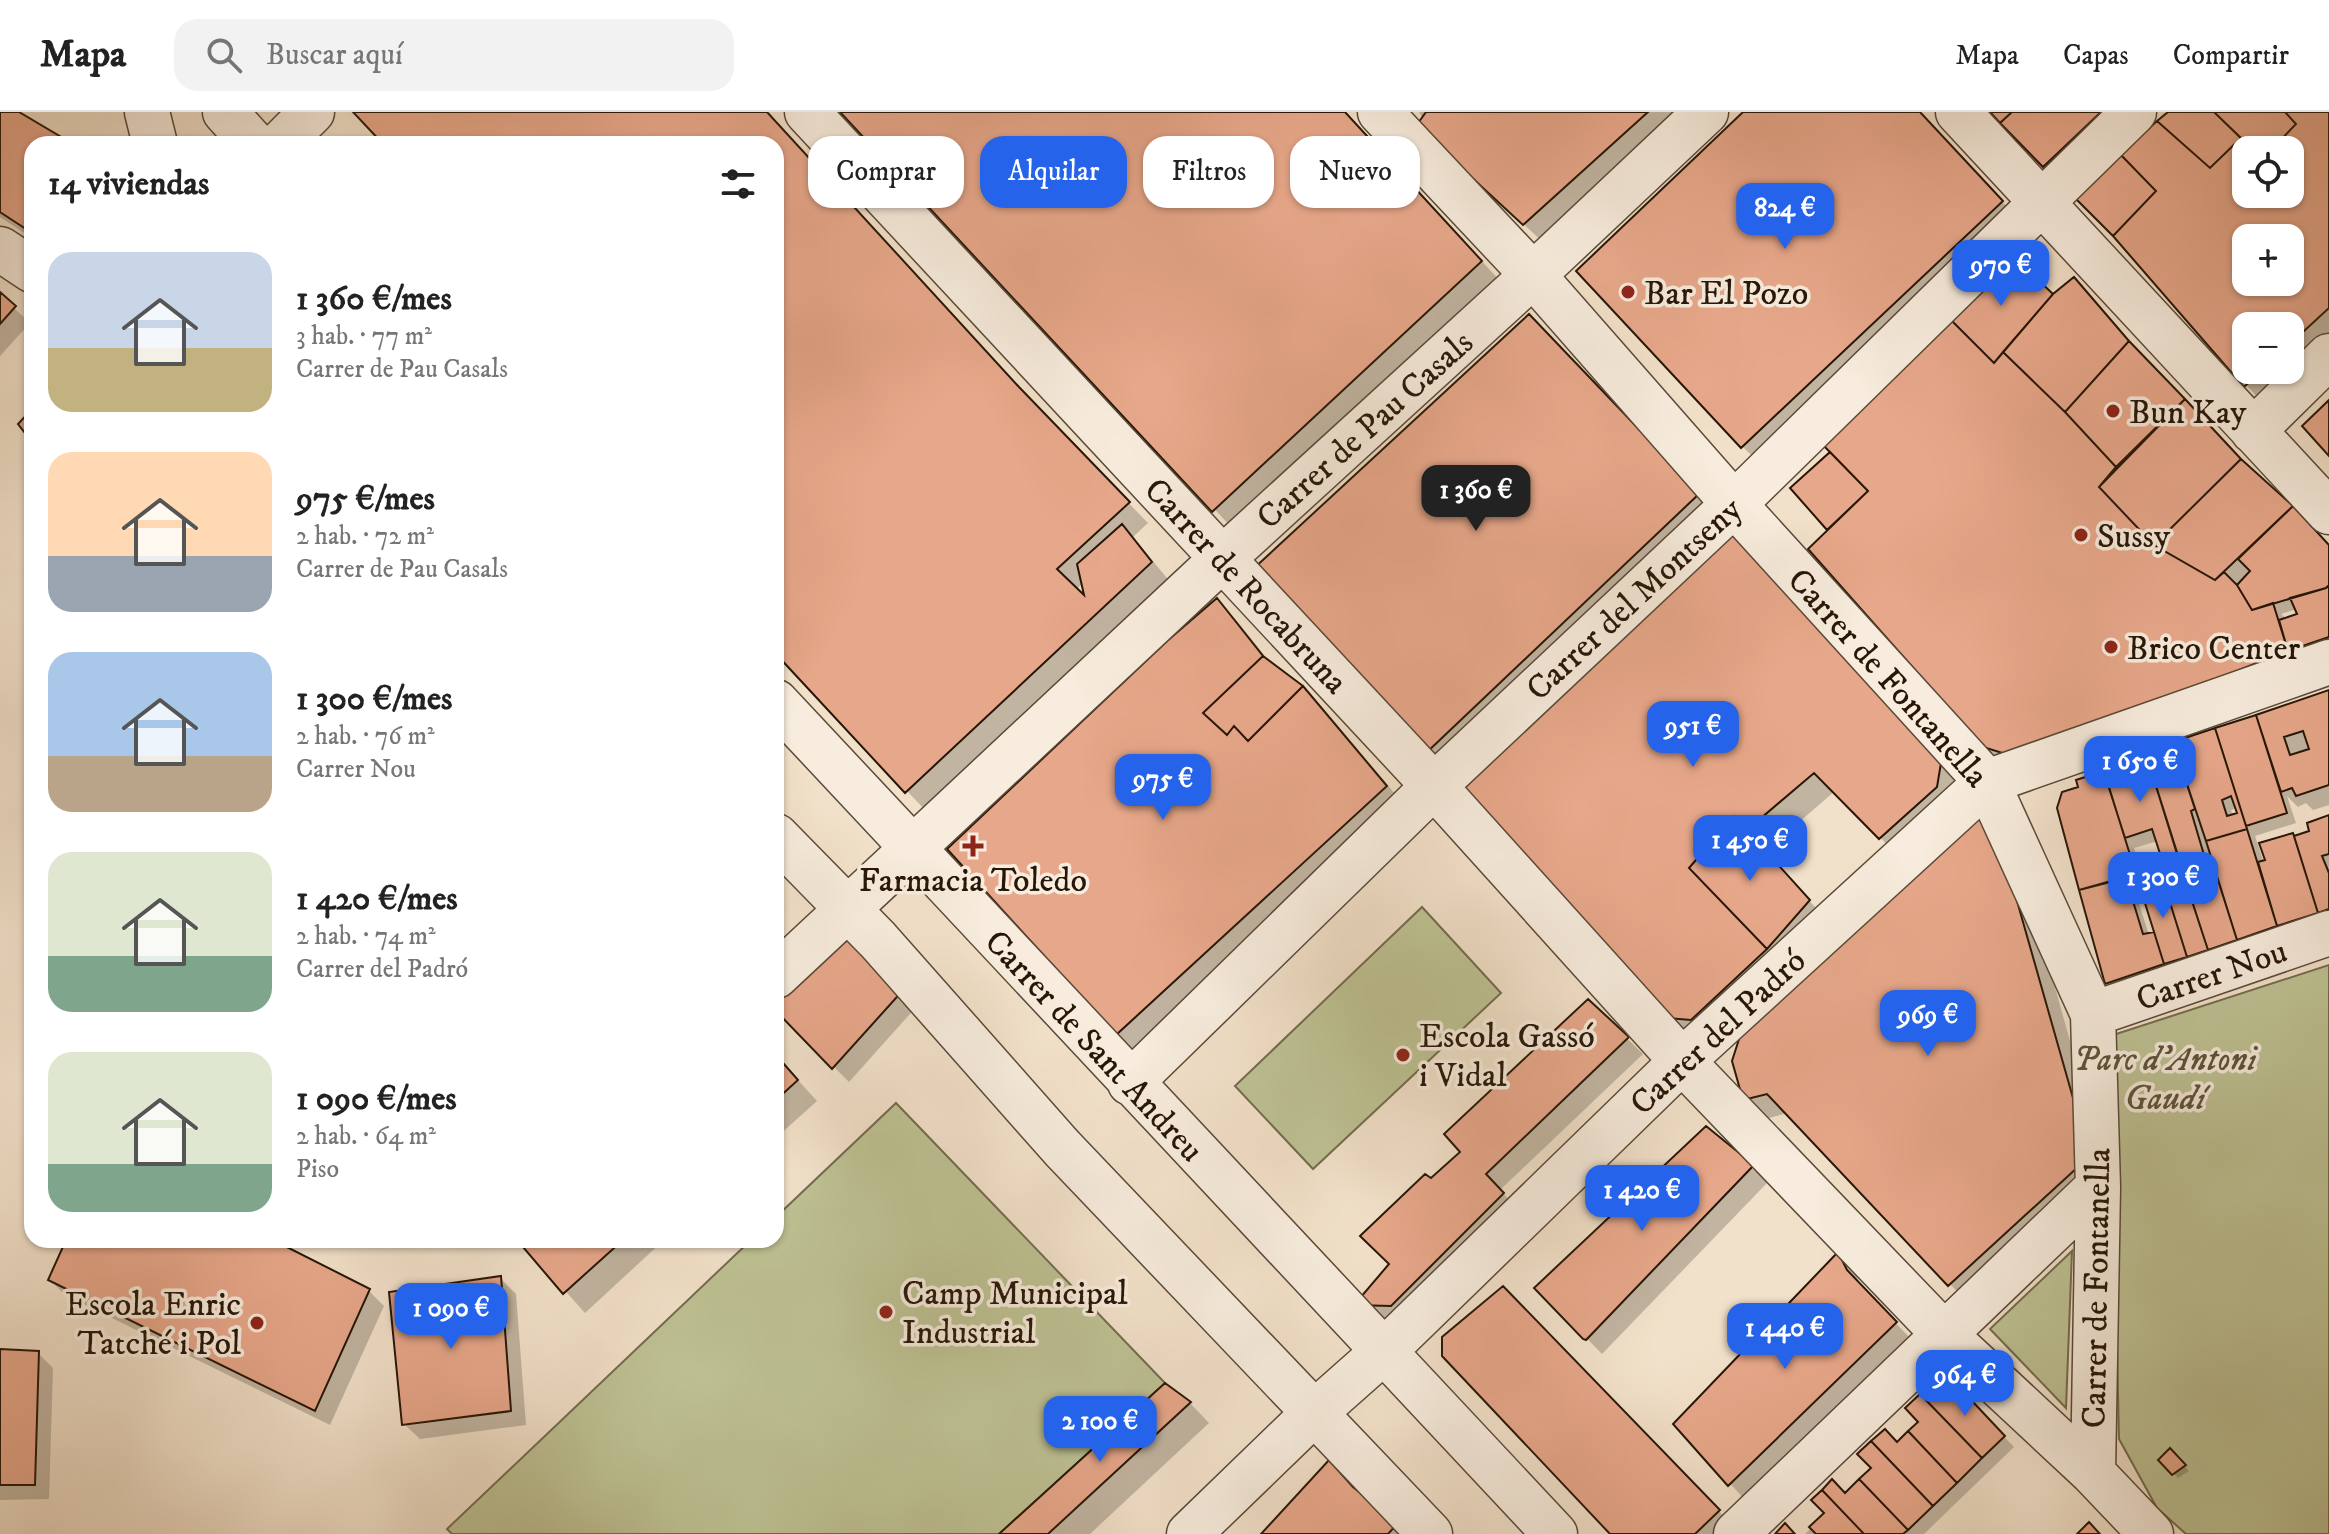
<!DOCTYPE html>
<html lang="es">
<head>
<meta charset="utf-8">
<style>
	body { margin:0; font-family:"IM FELL DW Pica",serif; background:#f2f2f2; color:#222; height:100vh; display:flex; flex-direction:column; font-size:30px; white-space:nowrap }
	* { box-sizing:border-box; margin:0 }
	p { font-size:26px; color:#767676 }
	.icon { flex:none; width:44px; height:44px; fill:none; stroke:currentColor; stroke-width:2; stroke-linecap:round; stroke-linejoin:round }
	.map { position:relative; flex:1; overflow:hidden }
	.details { position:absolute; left:24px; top:24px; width:760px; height:1112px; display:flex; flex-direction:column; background:#fff; border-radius:24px; box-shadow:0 2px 6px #0004 }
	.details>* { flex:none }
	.guide { position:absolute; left:808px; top:24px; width:760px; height:72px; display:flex; gap:16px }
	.controls { position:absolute; left:2232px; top:24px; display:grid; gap:16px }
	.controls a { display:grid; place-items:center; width:72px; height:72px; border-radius:16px; background:#fff; box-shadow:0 2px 6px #0004; font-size:40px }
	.price { position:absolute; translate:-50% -68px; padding:0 18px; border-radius:16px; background:#2563eb; color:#fff; font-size:26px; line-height:52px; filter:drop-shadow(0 2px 4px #0008) }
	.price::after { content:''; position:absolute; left:50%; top:48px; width:24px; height:18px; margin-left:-12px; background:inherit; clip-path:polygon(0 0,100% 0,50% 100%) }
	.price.current { background:#222; color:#fff }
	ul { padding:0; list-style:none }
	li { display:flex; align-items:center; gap:24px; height:200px; padding:0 24px }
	li span { display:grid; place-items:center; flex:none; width:224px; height:160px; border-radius:24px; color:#555 }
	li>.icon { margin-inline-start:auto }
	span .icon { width:96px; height:96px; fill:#fffc; stroke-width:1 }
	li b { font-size:34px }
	h2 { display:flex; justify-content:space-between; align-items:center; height:96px; padding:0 24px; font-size:34px }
	.pill { padding:0 28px; border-radius:24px; background:#fff; box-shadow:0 2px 6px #0004; font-size:28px; line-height:72px }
	.pill.current { background:#2563eb; color:#fff }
	header { display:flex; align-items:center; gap:48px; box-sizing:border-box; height:112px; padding:0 40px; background:#fff; border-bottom:2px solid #e0e0e0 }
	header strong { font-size:38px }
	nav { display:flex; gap:44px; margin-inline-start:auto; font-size:28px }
	.search { width:560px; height:72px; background:#f2f2f2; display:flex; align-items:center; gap:20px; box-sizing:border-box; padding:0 28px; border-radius:24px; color:#767676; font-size:30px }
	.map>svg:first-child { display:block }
	.green { fill:#bec294; stroke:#726c4e; stroke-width:2 }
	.shadow { fill:#0003; fill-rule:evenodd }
	.building { fill:#e7a78a; stroke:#271607; stroke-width:2; fill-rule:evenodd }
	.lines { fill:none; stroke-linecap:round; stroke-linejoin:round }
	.minor-casing { stroke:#5a4938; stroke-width:47 }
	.minor { stroke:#f7ecdd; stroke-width:44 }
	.poi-dot { fill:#8f2418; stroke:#f7ecdd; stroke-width:3 }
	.labels { text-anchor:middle; stroke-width:7; stroke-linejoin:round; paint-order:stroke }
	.poi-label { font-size:34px; fill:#271607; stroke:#f7ecdd; text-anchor:start }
	.street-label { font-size:34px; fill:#271607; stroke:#f7ecdd }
	.park-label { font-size:34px; font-style:italic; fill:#5c5238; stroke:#f7ecdd }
</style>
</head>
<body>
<header>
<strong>Mapa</strong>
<div class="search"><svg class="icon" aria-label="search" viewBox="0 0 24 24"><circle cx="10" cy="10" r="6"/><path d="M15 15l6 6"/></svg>Buscar aquí</div>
<nav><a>Mapa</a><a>Capas</a><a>Compartir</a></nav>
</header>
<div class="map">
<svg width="2329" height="1422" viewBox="0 0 2329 1422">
	<rect width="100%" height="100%" fill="#f2e1ca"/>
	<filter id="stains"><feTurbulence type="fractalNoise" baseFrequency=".0025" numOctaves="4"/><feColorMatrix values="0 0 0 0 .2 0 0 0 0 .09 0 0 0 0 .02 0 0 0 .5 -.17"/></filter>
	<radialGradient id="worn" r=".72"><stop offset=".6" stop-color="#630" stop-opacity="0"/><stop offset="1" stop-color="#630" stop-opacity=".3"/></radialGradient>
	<path class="green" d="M1422 795 1501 881 1313 1057 1235 974Z
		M2329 853V1422H2186L2157 1396 2119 1327 2110 924Z
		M896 991 1165 1271 999 1422H452L447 1417 751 1128H776V1105Z
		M2072 1139 2066 1296 1990 1217Z"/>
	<path class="shadow" d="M0 0H14L69 32H32V126L0 105Z
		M356 0H764L1039 298 1148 411 1133 425 1171 471 926 699 776 540V32H386ZM1083 471 1087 489 1076 478Z
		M843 0H1345L1501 170 1234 418Z
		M1419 0H1686L1544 131 1439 34Z
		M1746 0H1918L2021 110 1762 354 1742 334Z
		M1993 0H2121L2055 64Z
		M2171 0H2329V235L2265 294 2116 124ZM2246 38H2290V82H2246ZM2246 126H2290V170H2246ZM2246 214H2290V258H2246Z
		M0 183 30 211 0 244Z
		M2053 185 2144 247 2246 354 2329 435V538L2005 655 1984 634 1830 419 1793 376ZM2297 497 2300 503 2287 507 2281 502Z
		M1529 205 1719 402 1447 661 1255 458Z
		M1733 422 1961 667 1900 746 1835 679 1768 737 1761 730 1759 733 1824 805 1689 926 1624 861Z
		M1217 489 1237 509 1272 553 1302 575 1323 596 1406 695 1137 941 1117 921Z
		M2329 581V693L2313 698 2306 691 2298 695 2287 684 2296 711 2255 724 2263 748 2293 723 2295 726 2312 721 2329 705V810L2117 881 2107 871 2059 696 2081 677 2106 660 2105 655ZM2237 696 2239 702 2233 704 2231 698ZM2158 729 2166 756 2173 763 2145 772 2134 736ZM2142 773 2157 821 2149 823 2134 776Z
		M2012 723 2100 1035 2098 1074 1969 1192 1788 1001 1765 1007 1745 987Z
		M848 820 918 893 849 970 776 897V892Z
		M1588 889 1643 942 1500 1078 1518 1097 1406 1209 1372 1207 1357 1193 1392 1152 1432 1069 1463 1041Z
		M776 944 817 989 776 1026Z
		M1706 1016 1768 1070 1602 1242 1537 1176Z
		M68 1128H269L369 1179 384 1194 330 1313 65 1183 50 1168Z
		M520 1128H664L585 1201Z
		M1838 1142 1853 1157 1862 1176 1911 1227 1745 1388 1676 1312Z
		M500 1166 516 1182 526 1313 420 1327 404 1312Z
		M1523 1197 1738 1419 1735 1422H1613Z
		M0 1239 38 1241 53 1256 49 1387 0 1388Z
		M1166 1274 1190 1291 1209 1311 1090 1422H1002Z
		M1957 1276 2014 1335 1924 1422H1805Z
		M2170 1339 2189 1359 2178 1366 2161 1348Z
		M1357 1380 1407 1422H1264Z"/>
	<path class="building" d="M0 0H19L73 32H32V121L0 100Z
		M353 0H767L1019 275 1130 390 1057 457 1084 483 1077 452 1122 412 1152 450 905 681 776 542V32H383Z
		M840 0H1345L1482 149 1212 400Z
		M1426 0H1648L1523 113 1416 14Z
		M1743 0H1920L2003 89 1741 336 1576 159Z
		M1990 0H2012L2000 11Z
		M2012 0H2101L2043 55 2000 11Z
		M2168 0H2214L2241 26 2210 56 2157 9Z
		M2214 0H2285L2296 12 2271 38H2253Z
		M2285 0H2329V196L2290 232V214H2246V258H2262L2244 275 2113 124 2156 79 2120 42 2157 9 2210 56 2241 26 2253 38H2246V82H2290V38H2271L2296 12ZM2246 126H2290V170H2246Z
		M2120 42 2156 79 2113 124 2075 86Z
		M2012 143 2053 182 1994 251 1948 205Z
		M2074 165 2129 229 2065 300 2003 240 2053 182Z
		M0 180 16 194 0 212Z
		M1529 202 1700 381 1425 642 1252 458Z
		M1948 205 1994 251 2003 240 2065 300 2116 355 2099 375 2154 433 2215 468 2224 460 2237 473 2252 498 2273 491 2288 539 2015 645 1983 635 1808 437 1868 379 1821 331Z
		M2129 229 2185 287 2116 355 2065 300Z
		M2185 287 2241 347 2154 433 2099 375Z
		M2329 288V344L2302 314Z
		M32 297V330L18 312Z
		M1830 340 1868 379 1827 418 1790 376Z
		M2241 347 2293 394 2215 468 2154 433Z
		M2293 394 2329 433V473L2326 476 2252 498 2237 473 2250 459 2238 447Z
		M1733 419 1942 645 1937 675 1879 727 1814 661 1747 718 1734 704 1689 756 1767 837 1691 908 1667 906 1457 683Z
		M2329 473V525L2288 539 2279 508 2297 502 2290 486 2326 476Z
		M1217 486 1263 544 1203 601 1227 623 1234 614 1248 629 1303 574 1387 674 1116 923 947 737 1167 529Z
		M1263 544 1303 574 1248 629 1234 614 1227 623 1203 601Z
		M2329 578V673L2296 684 2292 676 2281 680 2256 603ZM2303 619 2309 637 2290 643 2284 625Z
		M2256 603 2287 701 2246 714 2215 616Z
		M2215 616 2247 717 2206 729 2173 630ZM2231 684 2237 701 2227 704 2222 688Z
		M2173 630 2195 697 2191 699 2212 770 2188 777 2145 639Z
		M2145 639 2181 753 2165 757 2152 717 2125 726 2102 654Z
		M2104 659 2136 762 2079 778 2057 696 2062 680 2078 675 2076 668Z
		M1975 700 1992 701 2081 1014 2079 1054 1948 1174 1767 982 1743 988 1732 949 1740 924Z
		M2329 703V742L2322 744 2329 761V797L2318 801 2294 724 2309 719 2307 711Z
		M1734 704 1810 788 1767 837 1689 756Z
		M2247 717 2277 814 2237 828 2206 729Z
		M2293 721 2318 801 2277 814 2258 750 2265 748 2259 731Z
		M2182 758 2208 838 2187 845 2162 765Z
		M2162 765 2187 845 2164 852 2139 772Z
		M2126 766 2143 822 2154 820 2164 852 2105 872 2079 778Z
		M2218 768 2237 828 2208 838 2188 777Z
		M848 817 905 876 832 957 776 899V889Z
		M1588 887 1629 925 1486 1062 1504 1081 1391 1194 1354 1193 1389 1152 1360 1124 1425 1062 1431 1066 1460 1040 1444 1022Z
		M776 943 798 968 776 988Z
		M1706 1014 1754 1053 1586 1228 1583 1227 1534 1176Z
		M66 1128H273L370 1177 315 1299 48 1168Z
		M517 1128H623L563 1182Z
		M1838 1140 1847 1158 1897 1210 1728 1374 1673 1312Z
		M501 1164 511 1299 402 1313 389 1180Z
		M1503 1174 1720 1398 1695 1422H1610L1442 1244V1225Z
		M0 1237 39 1239 35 1373H0Z
		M1165 1271 1191 1290 1048 1422H999Z
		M1931 1271 1944 1284 1957 1273 2005 1324 1982 1346 1920 1282Z
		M1920 1282 1982 1346 1957 1371 1908 1319 1918 1310 1905 1296Z
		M1885 1317 1897 1330 1908 1319 1957 1371 1933 1394 1871 1329Z
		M1871 1329 1933 1394 1908 1418 1859 1367 1871 1356 1857 1342Z
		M2170 1336 2186 1353 2172 1363 2158 1348Z
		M1329 1348 1353 1375 1398 1411 1388 1422H1261Z
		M1832 1367 1845 1381 1859 1367 1908 1418 1903 1422H1864L1822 1378Z
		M1822 1378 1864 1422H1816L1809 1415 1824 1401 1811 1388Z
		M2089 1410 2100 1422H2077Z
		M1785 1411 1795 1422H1775Z"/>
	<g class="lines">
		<g class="minor-casing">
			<path id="minor" d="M147 0 155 32
				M225 0 254 32
				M807 0 1434 674 1682 949 1945 1223 2093 1361 2151 1422
				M1380 0 1533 163 1734 392 1987 670 2093 902 2098 1075 2093 1361
				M1958 0 2329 400
				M280 32 312 0
				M0 137 32 158
				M2253 319 2329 244
				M776 590 1555 1422
				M776 724 878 828 1062 1036 1430 1422
				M776 864 1222 447 1533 163 1706 0
				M2093 902 2329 821
				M1130 971 1434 674 1734 392 2134 0
				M1189 1422 1313 1302 1383 1240 1682 949 1987 670 2329 550
				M1736 1422 2098 1075"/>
		</g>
		<use href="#minor" class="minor"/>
	</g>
	<g class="poi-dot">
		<circle cx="1628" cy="180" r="8"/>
		<circle cx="2113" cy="299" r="8"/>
		<circle cx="2081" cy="423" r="8"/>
		<circle cx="2111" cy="535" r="8"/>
		<path d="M969 722h8v8h8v8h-8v8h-8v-8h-8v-8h8z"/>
		<circle cx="1403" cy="943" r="8"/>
		<circle cx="886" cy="1200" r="8"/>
		<circle cx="257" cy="1211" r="8"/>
	</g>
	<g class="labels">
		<g class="poi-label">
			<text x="1644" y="192">Bar El Pozo</text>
			<text x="2129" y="311">Bun Kay</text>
			<text x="2097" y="435">Sussy</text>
			<text x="2127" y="547">Brico Center</text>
			<text x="973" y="779" text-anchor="middle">Farmacia Toledo</text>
			<text x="1419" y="935">Escola Gassó<tspan x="1419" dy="39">i Vidal</tspan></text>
			<text x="902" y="1192">Camp Municipal<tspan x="902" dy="39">Industrial</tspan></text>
			<text x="241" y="1203" text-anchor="end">Escola Enric<tspan x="241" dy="39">Tatché i Pol</tspan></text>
		</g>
		<g class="street-label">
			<text transform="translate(1364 317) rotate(-42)" y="12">Carrer de Pau Casals</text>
			<text transform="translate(1247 473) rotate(47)" y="12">Carrer de Rocabruna</text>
			<text transform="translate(1633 486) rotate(-43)" y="12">Carrer del Montseny</text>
			<text transform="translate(1889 565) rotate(48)" y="12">Carrer de Fontanella</text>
			<text transform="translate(2211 862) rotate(-19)" y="12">Carrer Nou</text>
			<text transform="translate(1717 919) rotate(-43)" y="12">Carrer del Padró</text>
			<text transform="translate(1095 933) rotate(47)" y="12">Carrer de Sant Andreu</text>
			<text transform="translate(2095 1176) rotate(-89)" y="12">Carrer de Fontanella</text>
		</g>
		<g class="park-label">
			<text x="2165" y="958">Parc d'Antoni<tspan x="2165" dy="39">Gaudí</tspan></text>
		</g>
	</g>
	<rect width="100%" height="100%" filter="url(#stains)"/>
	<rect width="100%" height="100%" fill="url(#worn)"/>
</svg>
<div class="controls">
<a><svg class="icon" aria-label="locate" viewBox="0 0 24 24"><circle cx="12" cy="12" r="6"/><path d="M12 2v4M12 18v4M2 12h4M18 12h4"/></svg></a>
<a>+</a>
<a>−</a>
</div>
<b class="price" style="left:1785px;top:139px">824 €</b>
<b class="price" style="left:2001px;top:196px">970 €</b>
<b class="price current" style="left:1476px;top:421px">1 360 €</b>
<b class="price" style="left:1693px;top:657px">951 €</b>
<b class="price" style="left:2140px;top:692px">1 650 €</b>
<b class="price" style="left:1163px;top:710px">975 €</b>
<b class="price" style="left:1750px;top:771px">1 450 €</b>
<b class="price" style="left:2163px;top:808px">1 300 €</b>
<b class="price" style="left:1928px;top:946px">969 €</b>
<b class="price" style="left:1642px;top:1121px">1 420 €</b>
<b class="price" style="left:451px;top:1239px">1 090 €</b>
<b class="price" style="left:1785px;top:1259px">1 440 €</b>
<b class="price" style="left:1965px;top:1306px">964 €</b>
<b class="price" style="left:1100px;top:1352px">2 100 €</b>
<div class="guide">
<a class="pill">Comprar</a>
<a class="pill current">Alquilar</a>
<a class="pill">Filtros</a>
<a class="pill">Nuevo</a>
</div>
<section class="details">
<h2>14 viviendas<svg class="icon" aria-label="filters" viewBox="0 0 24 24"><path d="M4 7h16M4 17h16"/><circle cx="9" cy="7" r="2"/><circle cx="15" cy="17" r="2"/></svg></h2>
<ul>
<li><span style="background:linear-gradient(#c9d6e8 60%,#c2b280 0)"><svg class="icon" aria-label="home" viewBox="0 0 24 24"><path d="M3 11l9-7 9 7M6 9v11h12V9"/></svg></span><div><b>1 360 €/mes</b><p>3 hab. · 77 m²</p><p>Carrer de Pau Casals</p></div></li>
<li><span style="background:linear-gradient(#ffd9b3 65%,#9aa5b1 0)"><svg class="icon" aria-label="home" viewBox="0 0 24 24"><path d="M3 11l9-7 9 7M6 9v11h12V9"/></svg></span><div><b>975 €/mes</b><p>2 hab. · 72 m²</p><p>Carrer de Pau Casals</p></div></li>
<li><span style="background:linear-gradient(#a9c7e8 65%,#b9a48a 0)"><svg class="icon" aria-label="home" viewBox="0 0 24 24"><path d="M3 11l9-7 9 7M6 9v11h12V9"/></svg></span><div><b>1 300 €/mes</b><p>2 hab. · 76 m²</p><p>Carrer Nou</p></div></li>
<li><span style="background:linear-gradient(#dfe7d0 65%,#7fa58c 0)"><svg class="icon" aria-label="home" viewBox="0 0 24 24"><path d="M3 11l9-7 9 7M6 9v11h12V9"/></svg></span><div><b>1 420 €/mes</b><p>2 hab. · 74 m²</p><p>Carrer del Padró</p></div></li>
<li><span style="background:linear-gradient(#dfe7d0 70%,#7fa58c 0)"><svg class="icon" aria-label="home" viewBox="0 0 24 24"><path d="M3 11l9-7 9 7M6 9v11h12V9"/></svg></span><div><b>1 090 €/mes</b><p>2 hab. · 64 m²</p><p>Piso</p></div></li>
</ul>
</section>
</div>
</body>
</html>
